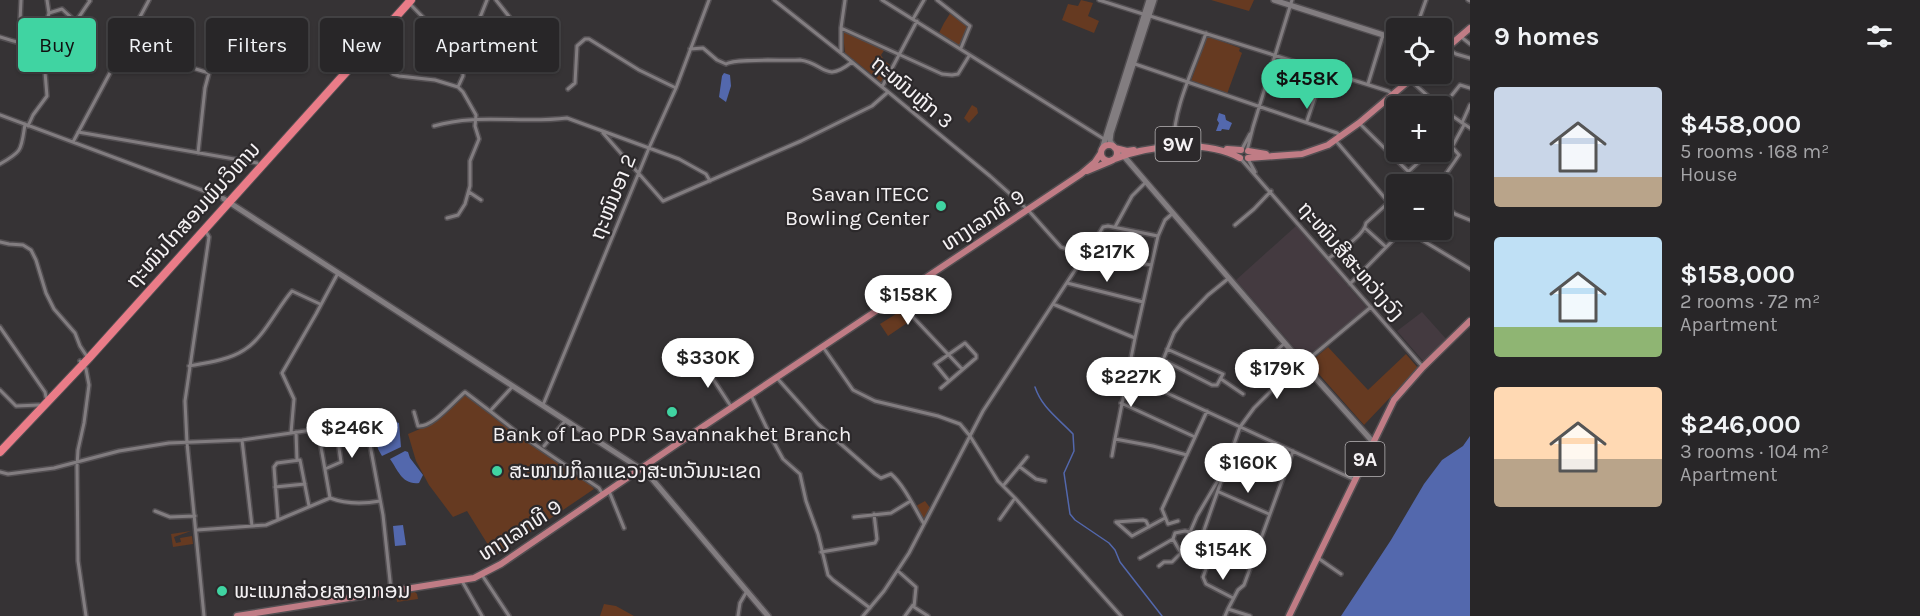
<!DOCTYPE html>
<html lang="en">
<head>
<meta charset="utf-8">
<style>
	body { margin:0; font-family:Karla,"Noto Sans Lao",sans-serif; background:#343234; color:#f1f3f6; height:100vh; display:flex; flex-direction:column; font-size:22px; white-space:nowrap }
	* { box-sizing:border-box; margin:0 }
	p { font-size:20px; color:#a5a5a8 }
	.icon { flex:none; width:33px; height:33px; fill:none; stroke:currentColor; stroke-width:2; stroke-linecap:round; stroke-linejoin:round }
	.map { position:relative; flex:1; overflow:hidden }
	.drawer { display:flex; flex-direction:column; background:#282628; width:450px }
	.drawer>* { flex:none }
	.top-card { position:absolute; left:18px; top:18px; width:570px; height:54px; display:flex; gap:12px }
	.fabs { position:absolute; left:1386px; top:18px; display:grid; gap:12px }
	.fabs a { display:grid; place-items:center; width:66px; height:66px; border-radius:6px; background:#282628; box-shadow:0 2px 4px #0004,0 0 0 2px #444345; font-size:30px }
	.price { position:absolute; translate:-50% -51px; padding:0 14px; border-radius:21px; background:#fff; color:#222; font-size:20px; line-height:39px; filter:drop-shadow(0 2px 3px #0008) }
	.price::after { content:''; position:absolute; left:50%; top:36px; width:18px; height:14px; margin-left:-9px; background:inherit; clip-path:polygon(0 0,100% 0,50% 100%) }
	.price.selected { background:#40d4a2; color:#111 }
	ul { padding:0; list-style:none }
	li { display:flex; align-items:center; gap:18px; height:150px; padding:0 24px }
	li span { display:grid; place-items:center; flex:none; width:168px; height:120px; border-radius:6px; color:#555 }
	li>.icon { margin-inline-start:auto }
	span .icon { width:72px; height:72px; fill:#fffc; stroke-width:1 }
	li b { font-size:26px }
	h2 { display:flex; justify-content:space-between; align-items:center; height:72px; padding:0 24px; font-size:26px }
	.chip { padding:0 21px; border-radius:6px; background:#282628; box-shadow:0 2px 4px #0004,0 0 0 2px #444345; font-size:21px; line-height:54px }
	.chip.selected { background:#40d4a2; color:#111 }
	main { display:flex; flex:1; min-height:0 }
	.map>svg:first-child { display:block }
	.built { fill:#443a40 }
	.green { fill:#663a21 }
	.water { fill:#5368ad }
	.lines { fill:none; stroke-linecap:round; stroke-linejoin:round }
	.stream { stroke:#5368ad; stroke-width:1.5 }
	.street-casing { stroke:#524e51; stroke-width:6 }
	.secondary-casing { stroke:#524e51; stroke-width:8 }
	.primary-casing { stroke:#524e51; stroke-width:9 }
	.highway-casing { stroke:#524e51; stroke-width:10 }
	.street { stroke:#827d80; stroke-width:3 }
	.secondary { stroke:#827d80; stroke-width:5 }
	.primary { stroke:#c07c85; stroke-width:6 }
	.highway { stroke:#ea7c88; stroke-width:8 }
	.poi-dot { fill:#40d4a2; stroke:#2c292b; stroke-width:2 }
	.labels { text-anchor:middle; stroke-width:4.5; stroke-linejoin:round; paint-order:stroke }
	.shield { fill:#2c292b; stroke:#b9b6b8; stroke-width:1.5 }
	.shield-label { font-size:20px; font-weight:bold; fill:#f5f2f4 }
	.street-label { font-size:21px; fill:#f5f2f4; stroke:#2c292b }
	.poi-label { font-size:21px; fill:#f5f2f4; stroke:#2c292b; text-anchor:start }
</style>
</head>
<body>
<main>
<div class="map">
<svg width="1470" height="616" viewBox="0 0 1470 616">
	<rect width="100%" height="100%" fill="#363335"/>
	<path class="built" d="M1296 226 1367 308 1304 359 1236 280Z
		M1422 312 1447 340 1424 362 1397 331Z"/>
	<path class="green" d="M1081 0 1093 3 1088 16 1099 21 1094 33 1062 20 1068 4 1078 6Z
		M1211 0H1254L1249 11Z
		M951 12 968 24 969 28 960 46 939 33 944 23Z
		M845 32 885 49 881 55 884 60 891 66 881 82 845 53 843 34Z
		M1207 36 1240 48 1239 51 1242 53 1227 94 1191 81Z
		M972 105 977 108 978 113 969 123 964 118Z
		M899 312 907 323 888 336 880 324Z
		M1328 347 1368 390 1406 354 1418 368 1364 425 1309 363Z
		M464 396H467L518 436 588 481 594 489 495 556 467 511 453 517 429 485 416 461 408 434 434 423Z
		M925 501 931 509 925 521 916 506Z
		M191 531 174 537 176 543 181 542 180 538 192 536 193 544 173 547 171 534Z
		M415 592 417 594 418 599 397 602 396 595Z
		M604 604 616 606 634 616H600Z"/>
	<path class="water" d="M724 73 730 75 731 86 726 102 719 97 722 76Z
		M1219 113 1225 115 1226 120 1232 123 1229 130 1222 129 1221 131H1216L1219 123 1217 120Z
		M396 422 399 423 401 447 382 456 378 449 373 426Z
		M1470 436V616H1341L1391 540 1424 484 1442 460 1463 446Z
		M405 451 408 452 410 458 423 475 419 483C402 485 398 470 390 459Z
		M403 525 406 545 395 546 393 526Z"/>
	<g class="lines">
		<path class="stream" d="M1035 387C1042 408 1058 418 1073 434L1074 451 1064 473 1070 514 1075 520 1109 543 1115 550 1120 562 1162 616"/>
		<g class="street-casing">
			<path id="street" d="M496 0 522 33
				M774 0 841 53 990 176 1028 210 1061 247 1083 255
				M882 0 1104 139
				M937 0 970 26 961 48
				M1099 0 1143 14
				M1468 0 1470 1
				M410 4 452 47 458 58 462 61 463 76 458 87
				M49 13 62 9 75 21
				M1150 16 1388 91 1392 94
				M913 19 924 0
				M479 20 487 0
				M841 28 942 74 952 75 958 74 969 56
				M1416 28 1426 0
				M1460 36 1470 44
				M0 37C9 40 43 50 51 48 63 45 82 11 90 1L89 0
				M19 43 21 0
				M125 45 143 53 157 52 166 60 209 73 205 88 198 153
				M40 47 49 13 47 0
				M371 47 393 74 399 76 435 80 458 87 463 92 476 115 475 126 479 139 470 161V186L465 204 458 215 447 218
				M690 49 703 48 717 60 726 64C735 58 785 61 800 60 825 63 824 84 852 62
				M1448 49 1456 54 1470 58
				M841 53V28L845 0
				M1135 64 1337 133 1341 136
				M1410 80 1439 106
				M1368 84 1383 35
				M882 87 917 21
				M568 89 575 83 577 46 585 39H589L639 70 676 88
				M1452 95 1460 85 1470 88
				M1442 109 1470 128
				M0 115 223 198
				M1307 121 1324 70
				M1359 123 1421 184
				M1462 123 1470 105
				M28 126 33 115 47 96 43 48
				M434 126C478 113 522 124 567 118L679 159 706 174 710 181
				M1442 126 1450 116
				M78 132 257 163
				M603 133 663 201 801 141 872 106 888 92
				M1336 141 1396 211
				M73 142 149 0
				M1174 144C1173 108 1194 68 1206 33
				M1242 149 1250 134
				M1247 151 1253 127 1292 0
				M1241 159 1423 367
				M1248 159 1255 172
				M0 164C23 151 21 150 25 124
				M1408 172 1423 158 1425 152
				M1439 184 1459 155 1452 147 1464 125
				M469 192 481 200
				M1442 204 1455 214 1470 220
				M1173 213 1165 220 1158 236 1135 338 1115 439 1153 446 1187 455
				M1235 225 1254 209 1271 191
				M1115 227 1132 196 1146 182
				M1365 228 1386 247
				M1412 230 1422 240 1470 269
				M0 242 9 244 23 245 31 250 36 260 46 293 54 309 75 333 80 346 86 355
				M1088 253 1151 265
				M1329 258C1339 251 1365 235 1366 223L1389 202
				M1067 283 1143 302
				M1350 284 1403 230
				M896 299 962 369
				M1053 304 1135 338
				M0 327 45 392 46 397
				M823 347 853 390 875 401 938 416 960 424 970 436 998 481 1015 498 1000 519
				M700 359 732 408
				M1163 360 1212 385H1217L1223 374 1167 349
				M80 361 86 369 89 385 84 423 78 450 77 466 78 561 86 616
				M189 366C206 363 229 360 244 350 263 339 277 308 292 291L320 304
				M1258 367 1285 343
				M1283 370 1288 376
				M1128 375 1355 480
				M777 378 818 424 875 474 881 478 891 474C904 485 915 509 924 524
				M1221 379 1243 394
				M1151 385 1163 360 1174 333 1183 321 1208 295 1229 278
				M513 386 490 411 518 433 599 488 602 493
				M941 388 976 358V355L965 343 935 364 949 381
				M0 390 16 406 39 405
				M751 395 772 439 783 459 800 474 806 501 818 534 828 575 833 580 870 608
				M1121 403 1195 437
				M543 405 649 148 676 88 709 0
				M414 412 418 426C432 428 453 402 465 392L490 411
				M366 423 383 515 391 590
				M318 430 330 498
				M296 432 297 460
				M291 433 294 399 282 373 316 314 338 273
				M242 440 252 526
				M544 446 566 420
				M1112 456 1115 439
				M1020 467 1036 479 1045 481
				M325 469 341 462 336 427
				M0 472 8 474 54 468 119 451 169 443 242 440 383 420
				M1003 486 1027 457
				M275 487 305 484
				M609 491 624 528
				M1219 492 1269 514
				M1015 498 1121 616
				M155 511 170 517 195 516
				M854 517 891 513 909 502
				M278 520 274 467 277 463 300 460 309 506
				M1178 521 1168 524 1162 509 1207 411
				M1116 522 1132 536 1165 518
				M1116 522 1143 520 1146 521 1149 527
				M197 530 266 525 330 498C346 504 363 504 380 501
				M1223 547 1202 536 1240 427 1254 408 1275 387 1371 307
				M821 552 875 543 877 539 874 514
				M1181 553 1173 539 1175 533 1185 531 1190 532
				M1140 558 1173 539
				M1318 558 1341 574
				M1159 566 1164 562H1172L1181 553 1197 516 1217 482 1219 480H1222
				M1207 566 1203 577 1206 584 1233 598
				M898 571 916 587 914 607 928 616
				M482 575 509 616
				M462 581 482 616
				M204 616 187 443 185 401 209 237 205 230
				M738 616 740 603 747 591
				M863 616 884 591 909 553 983 411 1079 264 1083 255 1087 253 1103 227 1108 226 1158 236
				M905 616 913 605
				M1225 616 1228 609
				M1250 616 1228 609 1238 590 1244 585 1293 451"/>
		</g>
		<g class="secondary-casing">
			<path id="secondary" d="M1274 0 1396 39
				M1114 147 1110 141 1111 133 1154 0
				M1102 149 1149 0
				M1122 154 1302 363 1373 442
				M224 199 647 473 768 616"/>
		</g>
		<g class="primary-casing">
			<path id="primary" d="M1442 52 1470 28
				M1101 153a8 8 0 1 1 16 0a8 8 0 1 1-16 0Z
				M1115 148 1127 151 1134 150
				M1227 149 1241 150
				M1248 151 1266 154
				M1248 158 1302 154 1328 145 1359 123 1417 74
				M1112 160C1148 145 1204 139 1240 158
				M1087 171 1111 161
				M237 616 474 578 501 564 674 446 1081 174 1095 162 1101 153
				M1289 616 1394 400 1423 367 1470 321"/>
		</g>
		<g class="highway-casing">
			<path id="highway" d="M0 452 89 358 411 0"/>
		</g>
		<use href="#street" class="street"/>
		<use href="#secondary" class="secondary"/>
		<use href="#primary" class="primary"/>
		<use href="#highway" class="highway"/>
	</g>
	<g class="poi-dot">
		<circle cx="941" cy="206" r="6"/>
		<circle cx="672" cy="412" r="6"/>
		<circle cx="497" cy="471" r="6"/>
		<circle cx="222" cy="591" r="6"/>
	</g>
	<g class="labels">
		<g class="shield">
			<rect x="1155.5" y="127" width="45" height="34" rx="4.5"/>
			<rect x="1345.5" y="442" width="39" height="34" rx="4.5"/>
		</g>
		<g class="shield-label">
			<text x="1178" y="151">9W</text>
			<text x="1365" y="466">9A</text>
		</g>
		<g class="street-label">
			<text transform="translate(912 92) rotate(40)" y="7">ຖະໜົນຫຼັກ 3</text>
			<text transform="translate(613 197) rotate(-68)" y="7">ຖະໜົນອາ 2</text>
			<text transform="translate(193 215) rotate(-48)" y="7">ຖະໜົນໄກສອນພົມວິຫານ</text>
			<text transform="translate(983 220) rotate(-33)" y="7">ທາງເລກທີ 9</text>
			<text transform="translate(1351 261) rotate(49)" y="7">ຖະໜົນສີສະຫວ່າງວົງ</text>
			<text transform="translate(520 530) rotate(-33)" y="7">ທາງເລກທີ 9</text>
		</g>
		<g class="poi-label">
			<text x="929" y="201" text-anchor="end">Savan ITECC<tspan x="929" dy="24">Bowling Center</tspan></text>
			<text x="672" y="441" text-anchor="middle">Bank of Lao PDR Savannakhet Branch</text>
			<text x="509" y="478">ສະໜາມກິລາແຂວງສະຫວັນນະເຂດ</text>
			<text x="234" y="598">ພະແນກສ່ວຍສາອາກອນ</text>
		</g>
	</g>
</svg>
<div class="fabs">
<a><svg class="icon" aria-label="locate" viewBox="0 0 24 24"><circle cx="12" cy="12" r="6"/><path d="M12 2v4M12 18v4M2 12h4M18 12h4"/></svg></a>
<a>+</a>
<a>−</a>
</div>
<b class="price selected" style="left:1307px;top:110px">$458K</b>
<b class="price" style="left:1107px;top:283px">$217K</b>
<b class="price" style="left:908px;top:326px">$158K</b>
<b class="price" style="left:708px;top:389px">$330K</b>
<b class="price" style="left:1277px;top:400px">$179K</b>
<b class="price" style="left:1131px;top:408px">$227K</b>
<b class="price" style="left:352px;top:459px">$246K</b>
<b class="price" style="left:1248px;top:494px">$160K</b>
<b class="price" style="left:1223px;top:581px">$154K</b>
<div class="top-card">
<a class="chip selected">Buy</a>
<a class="chip">Rent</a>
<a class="chip">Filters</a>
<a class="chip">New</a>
<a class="chip">Apartment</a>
</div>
</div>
<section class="drawer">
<h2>9 homes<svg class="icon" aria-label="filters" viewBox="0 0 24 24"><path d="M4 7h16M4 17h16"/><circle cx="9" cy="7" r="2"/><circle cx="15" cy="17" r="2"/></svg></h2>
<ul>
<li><span style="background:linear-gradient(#c9d6e8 75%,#b9a48a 0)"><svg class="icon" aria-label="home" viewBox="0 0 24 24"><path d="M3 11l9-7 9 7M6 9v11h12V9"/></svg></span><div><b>$458,000</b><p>5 rooms · 168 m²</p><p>House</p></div></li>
<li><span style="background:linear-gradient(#bfe0f5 75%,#8fb573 0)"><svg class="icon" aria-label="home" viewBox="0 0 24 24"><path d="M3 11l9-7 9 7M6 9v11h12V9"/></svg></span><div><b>$158,000</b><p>2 rooms · 72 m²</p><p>Apartment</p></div></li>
<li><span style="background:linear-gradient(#ffd9b3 60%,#b9a48a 0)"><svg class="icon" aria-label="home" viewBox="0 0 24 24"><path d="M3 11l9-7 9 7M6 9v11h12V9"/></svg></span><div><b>$246,000</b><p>3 rooms · 104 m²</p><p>Apartment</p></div></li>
</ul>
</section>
</main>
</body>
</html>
